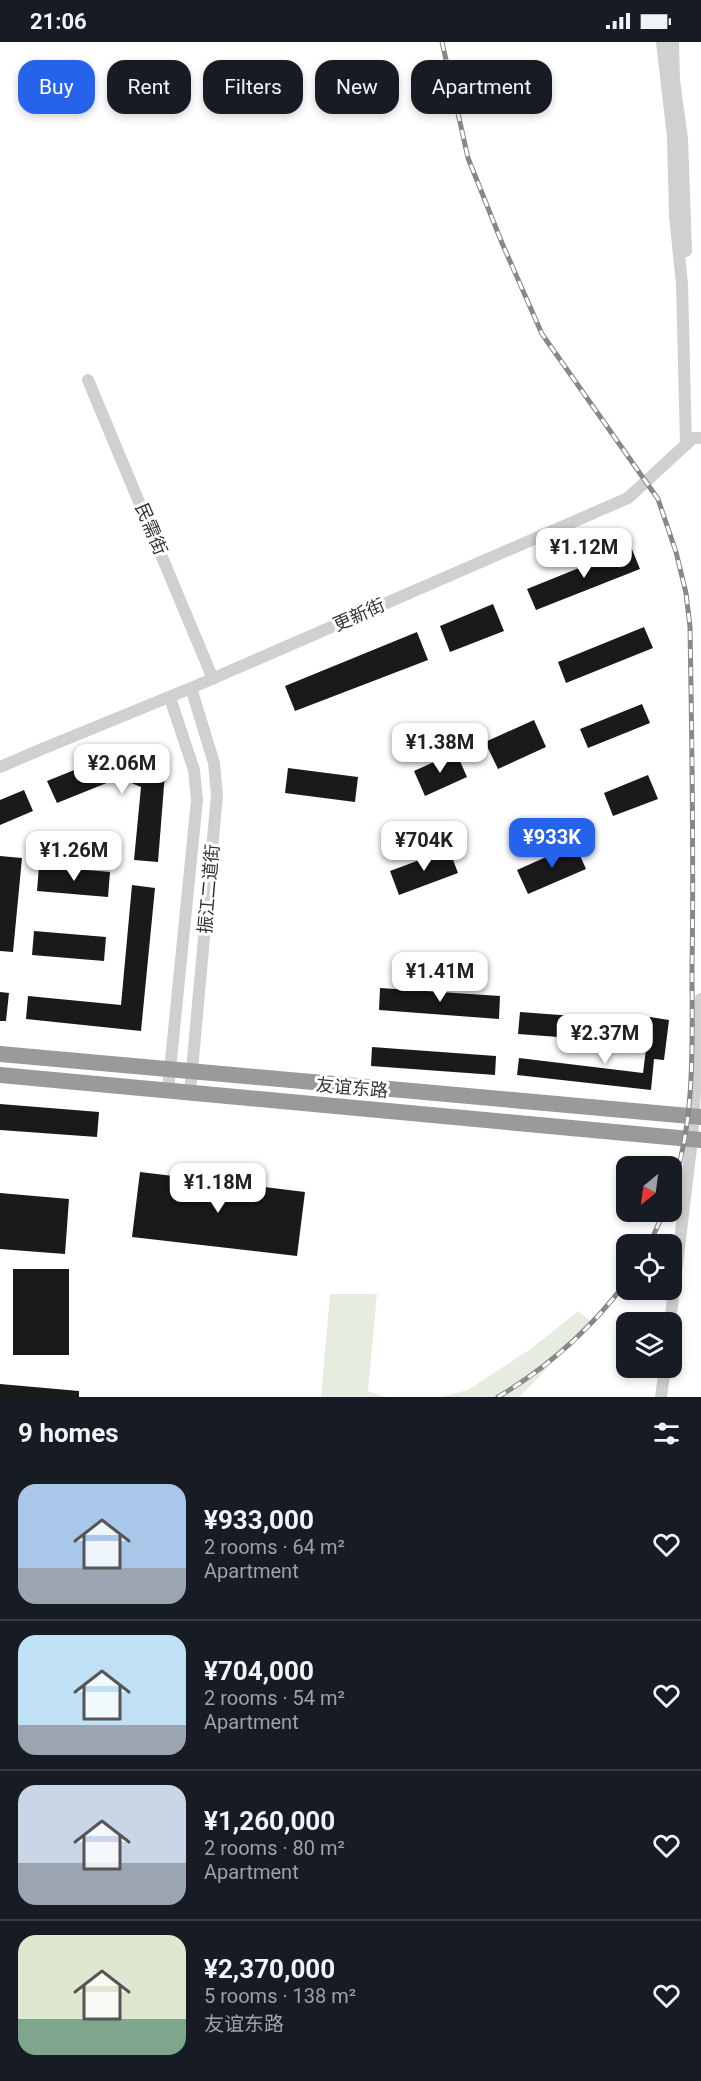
<!DOCTYPE html>
<html lang="en">
<head>
<meta charset="utf-8">
<style>
	body { margin:0; font-family:Roboto,"Noto Sans SC",sans-serif; background:#20242c; color:#f1f3f6; height:100vh; display:flex; flex-direction:column; font-size:22px; white-space:nowrap }
	* { box-sizing:border-box; margin:0 }
	p { font-size:20px; color:#9ea1a6 }
	.icon { flex:none; width:33px; height:33px; fill:none; stroke:currentColor; stroke-width:2; stroke-linecap:round; stroke-linejoin:round }
	.map { position:relative; height:1355px; overflow:hidden }
	.details { display:flex; flex-direction:column; background:#171b24; flex:1 }
	.details>* { flex:none }
	.top-card { position:absolute; left:18px; top:18px; width:666px; height:54px; display:flex; gap:12px }
	.needle { width:39px; rotate:209deg }
	.tools { position:absolute; left:616px; top:1114px; display:grid; gap:12px }
	.tools a { display:grid; place-items:center; width:66px; height:66px; border-radius:12px; background:#171b24; box-shadow:0 3px 9px #0003; font-size:30px }
	.price { position:absolute; translate:-50% -51px; padding:0 14px; border-radius:12px; background:#fff; color:#222; font-size:20px; line-height:39px; filter:drop-shadow(0 2px 3px #0008) }
	.price::after { content:''; position:absolute; left:50%; top:36px; width:18px; height:14px; margin-left:-9px; background:inherit; clip-path:polygon(0 0,100% 0,50% 100%) }
	.price.current { background:#2563eb; color:#fff }
	ul { padding:0; list-style:none }
	li { display:flex; align-items:center; gap:18px; height:150px; padding:0 18px }
	li+li { border-top:2px solid #363941 }
	li span { display:grid; place-items:center; flex:none; width:168px; height:120px; border-radius:18px; color:#555 }
	li>.icon { margin-inline-start:auto }
	span .icon { width:72px; height:72px; fill:#fffc; stroke-width:1 }
	li b { font-size:26px }
	h2 { display:flex; justify-content:space-between; align-items:center; height:72px; padding:0 18px; font-size:26px }
	.chip { padding:0 21px; border-radius:18px; background:#171b24; box-shadow:0 3px 9px #0003; font-size:21px; line-height:54px }
	.chip.current { background:#2563eb; color:#fff }
	.status { display:flex; justify-content:space-between; align-items:center; height:42px; padding:0 30px; background:#171b24; direction:ltr }
	.status svg { height:16px; fill:currentColor }
	.map>svg:first-child { display:block }
	.green { fill:#e6ecdf }
	.building { fill:#1a1a1a }
	.lines { fill:none; stroke-linecap:round; stroke-linejoin:round }
	.minor { stroke:#d0d0d0; stroke-width:12 }
	.highway { stroke:#9a9a9a; stroke-width:16 }
	.rail-casing { stroke:#888; stroke-width:5 }
	.rail { stroke:#fff; stroke-width:3; stroke-dasharray:9; stroke-linecap:butt }
	.labels { text-anchor:middle; stroke-width:6; stroke-linejoin:round; paint-order:stroke }
	.street-label { font-size:18px; fill:#333; stroke:#fff }
</style>
</head>
<body>
<div class="status"><b>21:06</b><svg viewBox="0 0 49 12"><path d="M0 12V9h3v3zM5 12V6h3v6zM10 12V3h3v9zM15 12V0h3v12zM26 1h20v11H26zM47 4h2v5h-2z"/></svg></div>
<div class="map">
<svg width="701" height="1355" viewBox="0 0 701 1355">
	<rect width="100%" height="100%" fill="#fff"/>
	<path class="green" d="M330 1252H377L368 1349 385 1355H321Z
		M578 1269 591 1279 520 1355H440L468 1348 532 1306Z"/>
	<path class="building" d="M631 505 640 527 536 568 527 547Z
		M493 562 504 589 450 610 440 584Z
		M644 585 653 606 566 641 558 620Z
		M417 590 428 618 295 669 285 644Z
		M642 662 650 681 588 706 580 687Z
		M534 678 546 705 498 727 485 700Z
		M119 710 165 731 158 820 134 818 141 745 119 736 57 761 47 739Z
		M456 710 467 735 425 754 414 729Z
		M288 726 358 735 355 760 285 751Z
		M648 733 658 757 613 774 604 751Z
		M24 748 33 769 0 783V758Z
		M575 802 586 827 528 852 517 828Z
		M449 807 458 831 399 853 390 829Z
		M0 814 22 816 13 910 0 909Z
		M39 824 110 830 108 855 37 849Z
		M132 843 155 846 141 989 26 977 28 954 121 963Z
		M34 889 106 895 104 919 32 913Z
		M380 946 500 954 499 977 379 968Z
		M0 950 9 951 6 979H0Z
		M520 970 627 978 626 1000 518 992Z
		M650 975 669 978 664 1018 654 1017 651 1048 517 1033 519 1016 643 1031Z
		M372 1005 496 1014 495 1033 371 1024Z
		M0 1062 99 1070 97 1095 0 1088Z
		M140 1130 305 1150 297 1214 132 1195Z
		M0 1151 69 1157 65 1212 0 1207Z
		M13 1227H69V1313H13Z
		M0 1342 79 1349V1355H0Z"/>
	<g class="lines">
		<path class="minor" d="M662 0 673 95 675 174 682 242 686 403
			M673 0 674 38 682 97 686 209
			M88 338 213 637
			M0 725 42 707 191 646 628 456 693 396H701
			M168 1048 197 758 194 728 170 656
			M190 1050 217 753 214 721 191 646
			M670 1281 692 1097 701 957
			M661 1355 665 1326"/>
		<path class="highway" d="M0 1012 701 1075
			M0 1033 701 1098"/>
		<g class="rail-casing">
			<path id="rail" d="M442 0 468 116 502 201 542 292 658 457 676 510 686 551 690 585C692 699 694 812 692 926 692 999 696 1076 672 1147
				M649 1203 664 1170
				M498 1355C550 1324 591 1287 627 1239"/>
		</g>
		<use href="#rail" class="rail"/>
	</g>
	<g class="labels">
		<g class="street-label">
			<text transform="translate(151 487) rotate(67)" y="6">民需街</text>
			<text transform="translate(359 573) rotate(-24)" y="6">更新街</text>
			<text transform="translate(209 847) rotate(-85)" y="6">振江二道街</text>
			<text transform="translate(352 1046) rotate(5)" y="6">友谊东路</text>
		</g>
	</g>
</svg>
<div class="tools">
<a><svg class="needle" viewBox="-14 -14 28 28"><path d="M0-13l5 13h-10z" fill="#e53935"/><path d="M0 13l5-13h-10z" fill="#9ea1a6"/></svg></a>
<a><svg class="icon" aria-label="locate" viewBox="0 0 24 24"><circle cx="12" cy="12" r="6"/><path d="M12 2v4M12 18v4M2 12h4M18 12h4"/></svg></a>
<a><svg class="icon" aria-label="layers" viewBox="0 0 24 24"><path d="M12 4l9 5-9 5-9-5zM3 14l9 5 9-5"/></svg></a>
</div>
<b class="price" style="left:584px;top:537px">¥1.12M</b>
<b class="price" style="left:440px;top:732px">¥1.38M</b>
<b class="price" style="left:122px;top:753px">¥2.06M</b>
<b class="price current" style="left:552px;top:827px">¥933K</b>
<b class="price" style="left:424px;top:830px">¥704K</b>
<b class="price" style="left:74px;top:840px">¥1.26M</b>
<b class="price" style="left:440px;top:961px">¥1.41M</b>
<b class="price" style="left:605px;top:1023px">¥2.37M</b>
<b class="price" style="left:218px;top:1172px">¥1.18M</b>
<div class="top-card">
<a class="chip current">Buy</a>
<a class="chip">Rent</a>
<a class="chip">Filters</a>
<a class="chip">New</a>
<a class="chip">Apartment</a>
</div>
</div>
<section class="details">
<h2>9 homes<svg class="icon" aria-label="filters" viewBox="0 0 24 24"><path d="M4 7h16M4 17h16"/><circle cx="9" cy="7" r="2"/><circle cx="15" cy="17" r="2"/></svg></h2>
<ul>
<li><span style="background:linear-gradient(#a9c7e8 70%,#9aa5b1 0)"><svg class="icon" aria-label="home" viewBox="0 0 24 24"><path d="M3 11l9-7 9 7M6 9v11h12V9"/></svg></span><div><b>¥933,000</b><p>2 rooms · 64 m²</p><p>Apartment</p></div><svg class="icon" aria-label="heart" viewBox="0 0 24 24"><path d="M12 20l-8-8c-3-5 5-10 8-4 3-6 11-1 8 4z"/></svg></li>
<li><span style="background:linear-gradient(#bfe0f5 75%,#9aa5b1 0)"><svg class="icon" aria-label="home" viewBox="0 0 24 24"><path d="M3 11l9-7 9 7M6 9v11h12V9"/></svg></span><div><b>¥704,000</b><p>2 rooms · 54 m²</p><p>Apartment</p></div><svg class="icon" aria-label="heart" viewBox="0 0 24 24"><path d="M12 20l-8-8c-3-5 5-10 8-4 3-6 11-1 8 4z"/></svg></li>
<li><span style="background:linear-gradient(#c9d6e8 65%,#9aa5b1 0)"><svg class="icon" aria-label="home" viewBox="0 0 24 24"><path d="M3 11l9-7 9 7M6 9v11h12V9"/></svg></span><div><b>¥1,260,000</b><p>2 rooms · 80 m²</p><p>Apartment</p></div><svg class="icon" aria-label="heart" viewBox="0 0 24 24"><path d="M12 20l-8-8c-3-5 5-10 8-4 3-6 11-1 8 4z"/></svg></li>
<li><span style="background:linear-gradient(#dfe7d0 70%,#7fa58c 0)"><svg class="icon" aria-label="home" viewBox="0 0 24 24"><path d="M3 11l9-7 9 7M6 9v11h12V9"/></svg></span><div><b>¥2,370,000</b><p>5 rooms · 138 m²</p><p>友谊东路</p></div><svg class="icon" aria-label="heart" viewBox="0 0 24 24"><path d="M12 20l-8-8c-3-5 5-10 8-4 3-6 11-1 8 4z"/></svg></li>
</ul>
</section>
</body>
</html>
